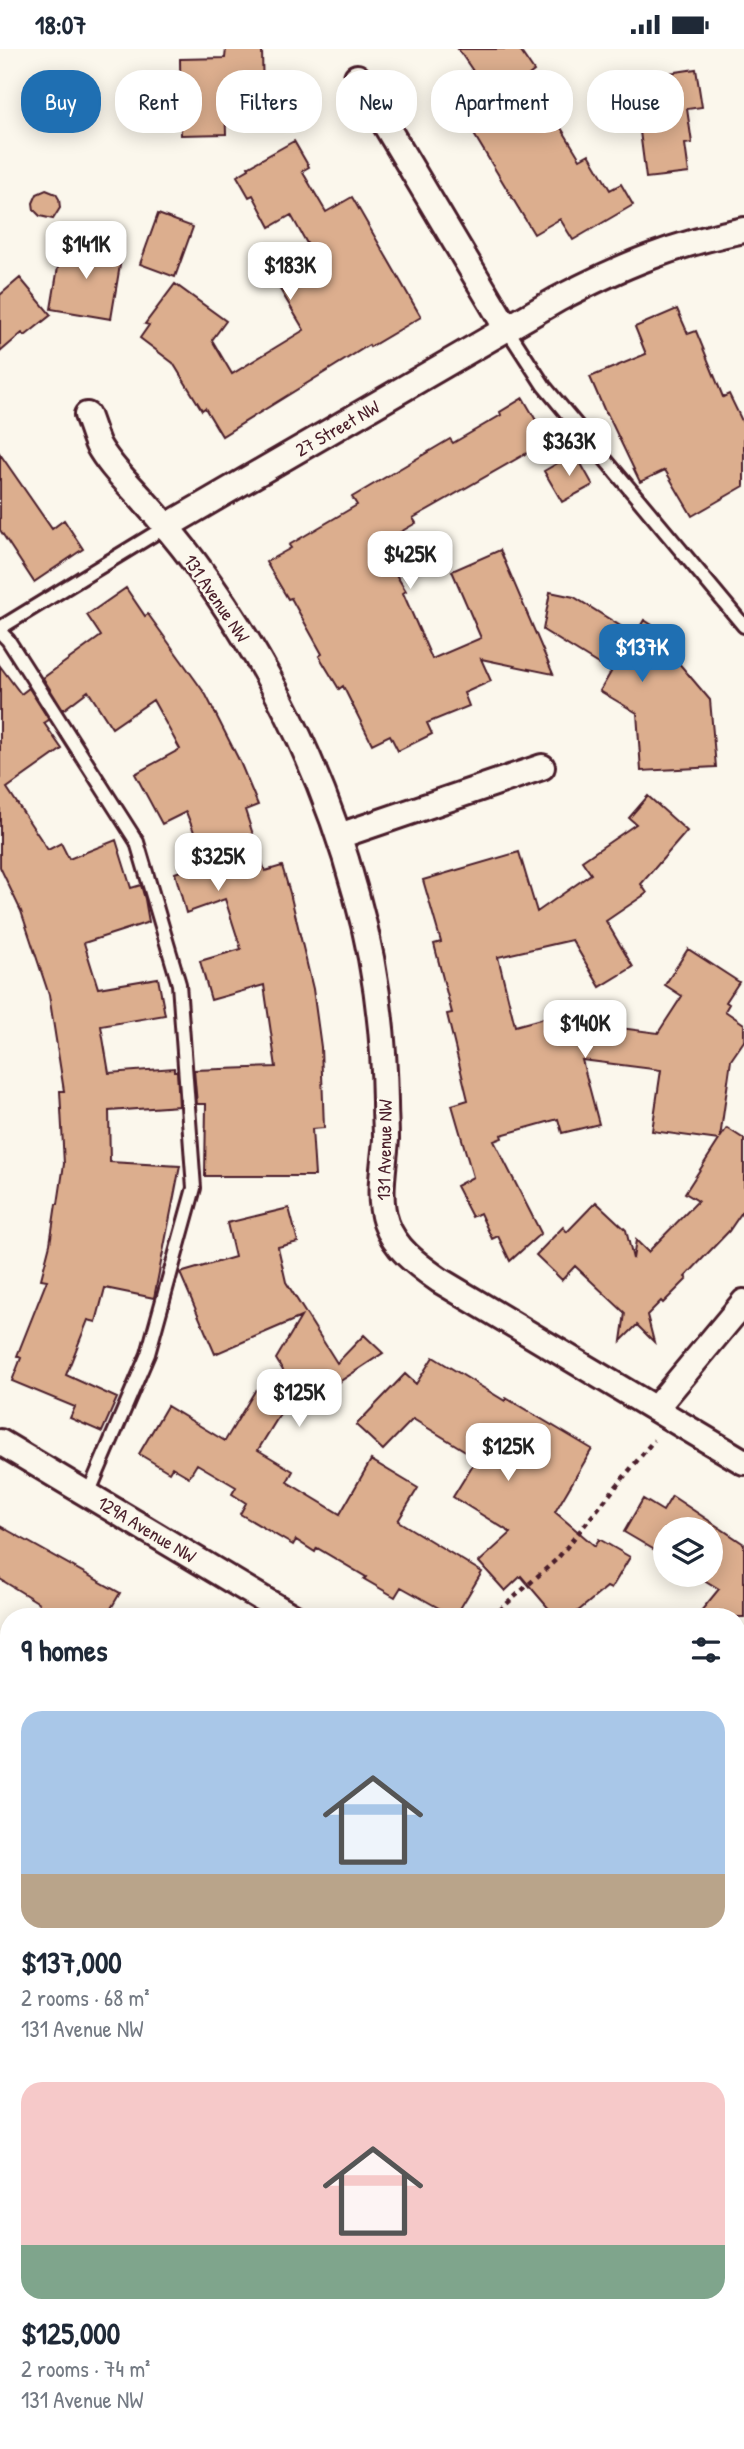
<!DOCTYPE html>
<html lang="en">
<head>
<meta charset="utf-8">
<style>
	body { margin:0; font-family:"Patrick Hand",sans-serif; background:#f2f2f3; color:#1f2937; height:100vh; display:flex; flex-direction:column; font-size:26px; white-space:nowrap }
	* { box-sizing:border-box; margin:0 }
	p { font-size:23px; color:#747a83 }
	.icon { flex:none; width:38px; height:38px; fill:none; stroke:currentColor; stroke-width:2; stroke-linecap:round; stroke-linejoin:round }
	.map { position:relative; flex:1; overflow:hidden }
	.sheet { position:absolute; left:0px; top:1559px; width:746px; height:842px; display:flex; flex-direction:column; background:#fff; border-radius:28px 28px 0 0; box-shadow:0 4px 18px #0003 }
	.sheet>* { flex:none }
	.top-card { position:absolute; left:21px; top:21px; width:704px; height:63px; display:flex; gap:14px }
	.fabs { position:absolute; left:653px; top:1468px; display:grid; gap:14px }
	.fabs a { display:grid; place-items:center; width:70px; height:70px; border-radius:50%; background:#fff; box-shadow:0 4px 18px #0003; font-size:35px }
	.price { position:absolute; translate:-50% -60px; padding:0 16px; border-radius:14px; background:#fff; color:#222; font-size:23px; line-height:46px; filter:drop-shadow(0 2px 4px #0008) }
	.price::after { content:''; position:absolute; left:50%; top:42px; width:21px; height:16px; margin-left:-10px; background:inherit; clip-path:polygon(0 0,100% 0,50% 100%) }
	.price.active { background:#1f6fb2; color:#fff }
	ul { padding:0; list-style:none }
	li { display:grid; align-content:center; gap:14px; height:371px; padding:0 21px }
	li span { display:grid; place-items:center; height:217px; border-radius:21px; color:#555 }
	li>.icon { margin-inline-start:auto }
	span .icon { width:126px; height:126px; fill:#fffc; stroke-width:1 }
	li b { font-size:30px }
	h2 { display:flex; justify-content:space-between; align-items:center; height:84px; padding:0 21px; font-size:30px }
	.tag { padding:0 24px; border-radius:28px; background:#fff; box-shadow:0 4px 18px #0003; font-size:24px; line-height:63px }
	.tag.active { background:#1f6fb2; color:#fff }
	.status { display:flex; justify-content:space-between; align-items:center; height:49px; padding:0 35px; background:#fff; direction:ltr }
	.status svg { height:19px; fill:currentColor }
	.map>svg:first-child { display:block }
	.building { fill:#dcae8e; stroke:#4a1f2b; stroke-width:2 }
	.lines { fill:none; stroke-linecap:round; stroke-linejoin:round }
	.lane-casing { stroke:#4a1f2b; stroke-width:18 }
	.street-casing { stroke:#4a1f2b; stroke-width:30 }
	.path { stroke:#4a1f2b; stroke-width:4.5; stroke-dasharray:5 5; stroke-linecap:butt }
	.lane { stroke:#fbf7ec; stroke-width:12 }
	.street { stroke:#fbf7ec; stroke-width:24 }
	.labels { text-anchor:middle; stroke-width:5; stroke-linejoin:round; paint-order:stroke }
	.street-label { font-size:19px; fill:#4a1f2b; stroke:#fbf7ec }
</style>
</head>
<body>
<div class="status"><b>18:07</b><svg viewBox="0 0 49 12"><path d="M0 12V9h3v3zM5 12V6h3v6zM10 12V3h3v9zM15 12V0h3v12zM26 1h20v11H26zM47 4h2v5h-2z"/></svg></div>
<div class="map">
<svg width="744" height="2400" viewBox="0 0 744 2400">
	<rect width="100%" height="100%" fill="#fbf7ec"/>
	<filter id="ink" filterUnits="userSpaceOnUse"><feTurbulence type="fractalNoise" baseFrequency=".0143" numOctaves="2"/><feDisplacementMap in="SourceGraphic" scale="14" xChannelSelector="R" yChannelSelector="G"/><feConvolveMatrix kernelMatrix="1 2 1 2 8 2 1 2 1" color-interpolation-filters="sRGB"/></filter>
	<g filter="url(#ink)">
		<path class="building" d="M226 0H262L263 50 225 51 226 85 181 86 180 10 225 9Z
			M458 0H519L534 22 529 26 580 110 589 105 610 141 621 135 633 156 573 191 560 170 534 185 469 77 493 63 468 26 473 22Z
			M696 20 702 58 687 60 692 94 685 95 689 124 646 129 638 67 660 64 655 26Z
			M294 92 309 118 302 122 326 163 352 148 421 268 370 298 369 296 222 387 205 359 202 361 173 314 140 289 149 276 145 275 175 235 226 272 212 291 232 325 304 281 274 230 314 207 291 166 270 178 253 146 249 148 237 127 249 120 248 118Z
			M46 141 56 145 59 150 60 159 53 170 40 167 34 161 33 154 37 145Z
			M158 165 193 178 175 228 140 215Z
			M62 194 122 204 111 270 51 260Z
			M20 229 51 266 25 287 22 284 0 303V246Z
			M677 260 688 285 696 282 723 348 729 345 744 376V437L692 467 665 421 640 433 607 364 606 365 590 328 646 305 635 278Z
			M523 349 548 392 413 469 416 474 378 496 406 542 403 544 432 610 481 589 452 522 500 501 553 625 481 610 491 632 464 644 469 657 427 674 432 685 398 702 390 686 372 695 343 637 339 640 319 607 322 605 291 549 288 550 266 513 291 499 289 496 357 456 352 448 450 390 453 394 501 366 500 363Z
			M575 404 593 436 562 453 544 422Z
			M0 405 52 480 64 471 83 500 34 533 0 481Z
			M126 539 145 567 148 565 206 646 240 713 258 756 245 761 265 822 282 817 290 844 313 940 321 998 324 1079 312 1080 315 1127H205L206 1055H197L194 1021 276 1018 264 936 211 951 200 912 241 900 225 850 186 864 175 824 206 813 186 763 162 775 135 725 180 700 153 651 112 679 88 642 63 661 43 629 101 587 87 566Z
			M550 543 574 548 635 586 644 571 665 584 660 592 710 651 716 718 641 722 637 664 600 642 611 623 543 581Z
			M0 617 21 645 29 639 49 671 44 674 62 700 7 739 48 801 61 794 69 810 116 791 131 839 141 836 145 850 149 873 84 894 98 939 158 929 165 966 101 977 109 1024 174 1019V1022H177L179 1057 109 1062 110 1113 180 1117 154 1249 105 1239 96 1273 88 1271 66 1326 117 1349 102 1383 70 1369 75 1358 12 1332 21 1309 17 1307 47 1231 41 1230 50 1195 56 1155H58L64 1115 60 1042H64L49 946 21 862 0 818Z
			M648 747 687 782 641 835 647 844 606 872 633 918 600 938 572 891 498 908 515 977 544 969 658 984 682 947 665 936 688 900 739 933 726 953 729 955 725 962 744 975V992L731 1011 720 1089 727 1079 744 1090V1160L729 1182 685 1228 687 1230 663 1254 661 1252 647 1266 654 1293 637 1276 621 1292 625 1264 575 1217 562 1231 536 1206 563 1178 567 1183 596 1153 626 1181 633 1210 636 1191 648 1203 698 1152 685 1144 719 1091 652 1082 661 1021 582 1011 599 1075 562 1084 558 1070 501 1086 502 1089 494 1092 541 1184 510 1212 498 1187 492 1190 480 1164 472 1168 456 1137 473 1128 452 1056 468 1051 447 965 452 964 434 895 441 893 423 831 519 803 537 863 591 825 582 812 636 775 629 769Z
			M289 1159 298 1193 278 1198 286 1233 337 1314 364 1286 383 1304 304 1356 295 1341 258 1401 293 1422 287 1433 340 1465 371 1411 418 1439 398 1472 482 1523 455 1568 401 1538 395 1548 364 1530 366 1528 317 1499 315 1503 296 1491 293 1496 240 1465 246 1454 232 1445 236 1438 197 1415 189 1428 172 1418 169 1423 139 1405 167 1357 225 1392 255 1342 284 1323 276 1310 301 1268 215 1305 180 1224 235 1208 227 1174Z
			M433 1308 505 1352 506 1349 592 1400 555 1463 595 1497 599 1490 630 1508 611 1540 607 1538 571 1568H556L521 1527 505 1542 479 1513 511 1484 453 1448 477 1409 413 1370 383 1401 356 1376 405 1325 416 1335Z
			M672 1447 744 1495V1568H696L719 1540 696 1526H710V1480H665V1507L624 1483 643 1450 663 1462Z
			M0 1477 120 1544 106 1568H30L39 1554 0 1530Z"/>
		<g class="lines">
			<g class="lane-casing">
				<path id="lane" d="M507 280 544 337 744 577
					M0 579 167 477
					M0 583 8 591 137 793 179 935 194 1139 148 1305 88 1445
					M737 2197 744 2188"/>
			</g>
			<g class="street-casing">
				<path id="street" d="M357 28 507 280
					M87 366C91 376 94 387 98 396 109 416 126 432 141 449 160 470 178 491 195 514 268 613 324 726 356 845 375 912 384 983 385 1053 385 1066 386 1078 386 1090 384 1119 377 1147 386 1174 395 1200 418 1216 439 1231L744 1413
					M167 477 558 250C621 217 674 195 744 181
					M339 787 542 718
					M655 1360 744 1253
					M0 1393 293 1568
					M0 1816 9 1821
					M737 1878 744 1869
					M573 2392 582 2400"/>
			</g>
			<path class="path" d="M492 1568 557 1510 654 1391
				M0 2255 9 2252"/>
			<use href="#lane" class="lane"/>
			<use href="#street" class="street"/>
		</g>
	</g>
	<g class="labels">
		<g class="street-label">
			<text transform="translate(337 379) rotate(-30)" y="7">27 Street NW</text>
			<text transform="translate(217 549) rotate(56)" y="7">131 Avenue NW</text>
			<text transform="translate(384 1101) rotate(-89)" y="7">131 Avenue NW</text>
			<text transform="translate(147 1480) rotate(31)" y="7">129A Avenue NW</text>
		</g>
	</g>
</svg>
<div class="fabs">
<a><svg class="icon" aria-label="layers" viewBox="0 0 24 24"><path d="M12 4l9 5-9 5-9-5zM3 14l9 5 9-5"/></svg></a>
</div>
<b class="price" style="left:86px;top:232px">$141K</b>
<b class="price" style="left:290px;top:253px">$183K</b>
<b class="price" style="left:569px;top:429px">$363K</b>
<b class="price" style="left:410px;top:542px">$425K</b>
<b class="price active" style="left:642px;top:635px">$137K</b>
<b class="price" style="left:218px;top:844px">$325K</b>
<b class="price" style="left:585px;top:1011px">$140K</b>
<b class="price" style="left:299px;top:1380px">$125K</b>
<b class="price" style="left:508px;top:1434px">$125K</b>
<div class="top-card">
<a class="tag active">Buy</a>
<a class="tag">Rent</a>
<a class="tag">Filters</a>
<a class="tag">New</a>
<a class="tag">Apartment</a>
<a class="tag">House</a>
</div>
<section class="sheet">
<h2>9 homes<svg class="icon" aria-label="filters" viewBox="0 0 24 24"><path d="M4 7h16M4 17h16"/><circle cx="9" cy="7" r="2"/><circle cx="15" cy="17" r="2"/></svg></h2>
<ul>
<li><span style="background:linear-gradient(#a9c7e8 75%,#b9a48a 0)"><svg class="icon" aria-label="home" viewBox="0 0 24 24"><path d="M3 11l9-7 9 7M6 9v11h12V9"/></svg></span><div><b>$137,000</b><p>2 rooms · 68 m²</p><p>131 Avenue NW</p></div></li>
<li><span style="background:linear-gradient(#f6c9c9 75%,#7fa58c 0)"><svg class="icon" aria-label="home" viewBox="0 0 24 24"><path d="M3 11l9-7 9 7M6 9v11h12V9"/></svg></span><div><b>$125,000</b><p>2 rooms · 74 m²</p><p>131 Avenue NW</p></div></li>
</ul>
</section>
</div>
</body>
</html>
